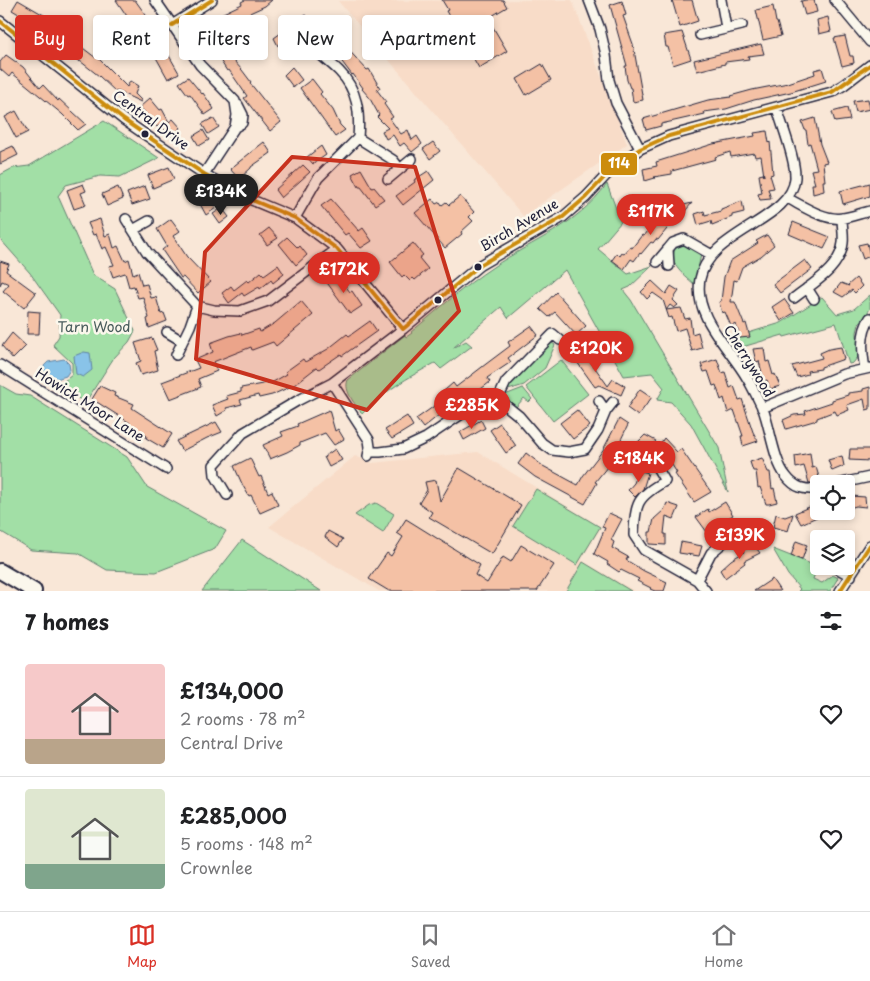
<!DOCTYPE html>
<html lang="en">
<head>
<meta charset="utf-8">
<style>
	body { margin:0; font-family:"Playpen Sans",sans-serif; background:#f2f2f2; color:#202124; height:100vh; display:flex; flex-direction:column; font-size:19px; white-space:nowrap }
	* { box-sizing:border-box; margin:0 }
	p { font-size:16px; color:#757577 }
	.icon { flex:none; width:28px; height:28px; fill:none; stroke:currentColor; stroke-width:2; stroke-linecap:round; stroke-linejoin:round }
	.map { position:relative; height:591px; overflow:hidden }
	.drawer { display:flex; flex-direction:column; background:#fff; flex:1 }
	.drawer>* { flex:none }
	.guide { position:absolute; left:15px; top:15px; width:500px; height:45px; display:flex; gap:10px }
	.tools { position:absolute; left:810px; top:475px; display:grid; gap:10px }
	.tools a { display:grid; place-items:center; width:45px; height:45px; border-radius:5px; background:#fff; box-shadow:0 2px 8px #0003; font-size:25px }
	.price { position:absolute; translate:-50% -42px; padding:0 11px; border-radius:18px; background:#d93025; color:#fff; font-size:16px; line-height:32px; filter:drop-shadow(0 1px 2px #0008) }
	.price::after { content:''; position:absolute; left:50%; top:30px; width:15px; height:11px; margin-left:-8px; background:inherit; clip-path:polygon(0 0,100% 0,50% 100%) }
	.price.selected { background:#222; color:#fff }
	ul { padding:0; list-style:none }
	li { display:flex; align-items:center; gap:15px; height:125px; padding:0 25px }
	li+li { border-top:1px solid #e0e0e0 }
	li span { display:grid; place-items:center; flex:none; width:140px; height:100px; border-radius:5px; color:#555 }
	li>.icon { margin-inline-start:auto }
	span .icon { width:60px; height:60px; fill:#fffc; stroke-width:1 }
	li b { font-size:21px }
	h2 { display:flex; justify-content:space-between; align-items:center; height:60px; padding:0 25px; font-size:21px }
	.chip { padding:0 18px; border-radius:5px; background:#fff; box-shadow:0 2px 8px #0003; font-size:18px; line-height:45px }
	.chip.selected { background:#d93025; color:#fff }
	.dock { display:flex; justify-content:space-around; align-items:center; height:70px; border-top:1px solid #e0e0e0; background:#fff; font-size:14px; color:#757577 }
	.dock a { display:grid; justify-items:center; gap:2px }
	.dock .selected { color:#d93025 }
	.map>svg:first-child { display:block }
	.built { fill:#f8dcc8 }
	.green { fill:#a2dfa6; stroke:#628070 }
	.water { fill:#89c3e8; stroke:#6083a3 }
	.building { fill:#f4c1a5; stroke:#22223b }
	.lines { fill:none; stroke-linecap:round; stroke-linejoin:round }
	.minor-casing { stroke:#22223b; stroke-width:12 }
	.highway-casing { stroke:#22223b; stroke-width:18 }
	.minor { stroke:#fbf7ec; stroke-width:9 }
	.highway { stroke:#fbf7ec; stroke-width:14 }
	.bus-1-casing { stroke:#fbf7ec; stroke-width:8 }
	.bus-1 { stroke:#cc8c0c; stroke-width:4 }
	.marked { fill:#c8321e; fill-opacity:0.2; stroke:#c8321e; stroke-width:4; stroke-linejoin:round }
	.bus-dot { fill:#22223b; stroke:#fbf7ec; stroke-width:2 }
	.labels { text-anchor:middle; stroke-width:5; stroke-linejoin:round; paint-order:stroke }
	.street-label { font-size:14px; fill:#22223b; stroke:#fbf7ec }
	.park-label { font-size:14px; fill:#485b5b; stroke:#fbf7ec }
	.line-badge { stroke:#fbf7ec; stroke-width:2 }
	.badge-label { font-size:14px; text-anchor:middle; font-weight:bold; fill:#fff }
</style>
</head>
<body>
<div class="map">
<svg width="870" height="591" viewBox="0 0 870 591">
	<rect width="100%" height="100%" fill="#f9e7d7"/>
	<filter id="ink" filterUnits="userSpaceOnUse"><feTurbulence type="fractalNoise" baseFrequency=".02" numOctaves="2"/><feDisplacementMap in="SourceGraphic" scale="10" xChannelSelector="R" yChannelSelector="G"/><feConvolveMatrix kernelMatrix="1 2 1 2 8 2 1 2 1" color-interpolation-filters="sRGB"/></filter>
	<g filter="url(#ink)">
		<path class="built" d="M572 0 627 144 523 216 338 1Z
			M478 452 601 527 581 560 634 591H379L269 527 355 456 372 463Z"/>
		<path class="green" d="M104 121 159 158 120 177 100 176 66 185 58 196 93 275 115 289 135 331 129 342 113 359 85 403 59 385 72 375V363L53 345 59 336 60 315 30 273 0 239V175L13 168 29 166Z
			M607 184 621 222 598 249 628 274 652 266 630 287 623 290 631 300 719 448 728 492 691 424 671 402 657 400 664 388 652 373 624 376 565 270 508 318 501 307 453 348 466 341 472 346 441 369 435 363C409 377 382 392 362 414 356 405 343 391 348 380L405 335 406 337 412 333 411 332C438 310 464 286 493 267 535 239 575 227 607 184Z
			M683 244C690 245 698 248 701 254L696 279V286C685 275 668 266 675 249Z
			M870 295V309L859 324 857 332 858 357 853 363 849 364 836 323 784 337 783 335 739 348 732 338 781 323 822 297 837 314 854 309Z
			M552 343 555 345 545 368 524 385 505 391 512 378 547 345Z
			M561 360 588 394 553 421 526 387Z
			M0 385 16 394 30 396 127 457 147 487 226 531 215 549 156 572 107 570 78 553 31 550 0 531Z
			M523 388 532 399 529 402 524 398 516 407 506 399 505 395Z
			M536 489 600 527 577 565 513 526Z
			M376 503 394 514 383 533 355 515 369 505Z
			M242 540 321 591H202Z
			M773 549 811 564 816 571 813 579 822 583 833 575 838 578 830 591H798L800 589 788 575Z
			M583 562 631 591H566Z"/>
		<path class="water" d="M84 352 90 353 92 370 83 377 76 374 74 356Z
			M64 359 69 364 70 370 66 376 53 380 44 371V366L48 362Z"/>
		<path class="building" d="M18 0 54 21 75 42 96 58 97 57 127 87 130 81 138 86 135 94 141 100V102L117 91 116 92 99 76 80 61 79 62 62 46 31 24 32 22 12 10Z
			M116 0H135L166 43 163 45 179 73 168 79 153 52 152 53 139 30 137 31Z
			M245 0H272L265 6 241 17 242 19 218 33V34L201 42 195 29 218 17 217 16 242 4 241 2Z
			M442 0H503L507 7 490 17 492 21 490 22 507 51 479 68 446 11 448 10Z
			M672 0H692L698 21 680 27Z
			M806 0H814L817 12 805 15 801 1Z
			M622 1 626 15 623 16 633 44 643 100 633 102 631 88H630L627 80 625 66H627L610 5Z
			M773 6 776 22H777L781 36 763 40 756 10Z
			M306 15 313 23 278 46 274 38Z
			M828 17 831 31 819 34 817 20Z
			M330 20 346 43 344 45 367 70 369 69 380 88 377 90 386 102 384 104 393 117 390 119 401 134 408 130 412 140 417 136 422 144 412 152 404 143 400 146 393 135 386 139 382 131 388 128 377 117 379 115 369 97 362 89 363 88 353 74 352 75 333 50 320 27Z
			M682 32 691 59 673 65 668 47H666L664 35Z
			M845 36 850 56H853L854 63 842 66 834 38Z
			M761 44 764 54 748 56 749 59 725 62V64L697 71 694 60Z
			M225 51 242 70 251 82 250 83 281 122 270 131 244 98 247 96 229 70 227 71 218 57Z
			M6 55 23 67 40 88 43 85 58 101 59 99 86 124 78 130 62 114 12 73 9 77 0 69V62Z
			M542 64 551 80 526 95 517 79Z
			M292 67 302 80 293 87 284 75Z
			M822 68 826 81 791 92 754 100 726 109 704 112 705 114 661 124V126L646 130 643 119 708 100 731 97 730 96 752 90 788 83 815 74 814 70Z
			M188 77 202 94 203 93 214 109 205 115 190 94 188 95 179 83Z
			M312 79 322 92 320 94 333 110 340 125 345 130 335 137 300 88Z
			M150 98 160 110 162 109 169 122 173 119 181 128 171 136 160 125 157 127 140 107Z
			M868 99 870 109 856 112 853 101Z
			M847 108 850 120 835 122 832 112Z
			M16 111 28 132 16 138 5 117Z
			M213 118 219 127 208 134 202 124Z
			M815 118 820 144 827 162 823 163 825 181H823L824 191 813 194 812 184H815L811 170 817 169 810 143 808 144 806 130H805L802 122Z
			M203 130 209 140 199 146 193 136Z
			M767 131 769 143 770 142 773 174 770 175 774 188 768 189 771 199 760 200 758 194 762 193 759 175 763 174 764 176 761 156 755 157 754 153 731 157 730 152 715 157 716 159 672 171V174L654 177 655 178 645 181 643 169 657 166 656 162 713 144 755 136 754 133Z
			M264 142 271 153 251 167V168L239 179 230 169Z
			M433 142 440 151 430 159 423 149Z
			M13 146 18 155 0 164V152Z
			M321 146 326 155 313 164 307 157Z
			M303 165 310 172 281 198 275 190Z
			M169 167 174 179 153 188 148 175Z
			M361 169 372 188 374 187 384 199 375 205 361 187H359L352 174Z
			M428 171 434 180 403 205 396 196 415 182 414 180Z
			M870 183V196L843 204 840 191Z
			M83 184 86 191 81 193 86 205 74 209 67 190Z
			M145 186 150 199 132 205 127 193Z
			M118 187 123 199 107 206 102 194Z
			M196 188 202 197 193 204 186 195Z
			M460 196 474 212 469 217 473 221 461 232 462 234 445 248 415 213 432 199 436 204 440 202 442 205 446 202 449 205Z
			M209 199 216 208 206 215 200 204Z
			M331 199 359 231 363 228 372 241 361 248 348 233 345 235 321 206Z
			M742 201 744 212 732 215V217L712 225 711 221 698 225 695 214 704 211 705 215 721 211V209Z
			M692 203 673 225 671 224 658 240 656 239 653 243 651 242 641 254 640 253 634 261 631 259 624 269 612 260 617 253 620 256 622 253 624 254 630 247 632 248 642 235 644 236 652 226 654 227 668 209Z
			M222 208 229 217 220 224 213 214Z
			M100 219 105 236 110 234 114 248 118 246 125 261 129 259 133 274 138 272 142 285 147 284 151 298 156 297 161 314 164 313 167 321 149 328 147 319 149 318 143 297 138 298 134 286 129 287 125 273 113 277 109 266 114 265 106 247 102 249 96 234 93 235 88 223Z
			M171 219 180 231 173 236 187 257 211 282 198 293 183 277 181 278 162 250 167 246 157 229Z
			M793 222 830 237 824 249 789 234Z
			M269 228 278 238 267 245 260 235Z
			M767 235 774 245 761 256 742 267 737 281 734 280 731 302H735L744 324 746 323 750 337 740 338 736 324 731 326 725 312 722 313 719 302 721 301 724 277 730 261 758 243 756 241Z
			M287 237 298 248 300 246 307 255 296 265 279 244Z
			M413 243 423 255 419 258 428 269 415 280 413 278 410 281 404 275 402 277 390 262Z
			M867 243 870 256 863 259 858 245Z
			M805 260 812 269 780 293 773 284Z
			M0 261 9 264 6 271 36 293 24 308 3 291 9 284 2 281 0 285Z
			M278 265 284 274 273 283 271 280 260 289 259 287 244 296 242 293 229 303 222 293 231 286 234 290 247 280 249 282 261 272 264 275Z
			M336 273 350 292 352 291 362 306 350 314 325 280Z
			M856 278 862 286 855 293 852 290 843 297 834 292 841 283 849 286 848 285Z
			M652 281 666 294 671 286 679 291 673 300 678 305 674 308 670 305 666 310 681 308 685 319 690 318 692 334 698 332 702 348 692 351 685 328 676 331 672 317 669 318 663 300 653 293 647 299 641 292Z
			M556 292 586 326 576 335 555 312 549 317 540 309Z
			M784 299 794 313 781 321 772 307Z
			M301 301 313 315 276 346 273 342 252 350 251 347 213 362 217 371 198 379 201 387 170 399 162 382 199 368 195 360 213 352 210 343 229 336 241 333 242 335 259 329 260 332 275 323Z
			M28 311 40 312 39 334H27Z
			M370 321 377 331 342 356 341 354 319 369 317 367 294 385 272 395 259 398 258 395 240 400 242 404 226 408 227 410 217 416 212 405 228 399 226 396 241 392V388L273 382 287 374 285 372 303 359 305 362 328 349 347 334 349 336Z
			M531 326 538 335 508 358 511 362 487 378 490 382 472 396 468 390 437 412 439 415 423 428 416 419 440 402 437 397 453 383 456 387 486 364 510 346 508 342Z
			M12 333 26 346 13 359 2 346Z
			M152 338 157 350 154 351 158 370 141 375 136 363 141 361 135 343Z
			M841 347 844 359 821 367V369L807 371 808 374 797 377 792 366 822 358 820 353 829 349Z
			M581 348 608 386 613 379 625 386 621 395 599 385 595 387 572 355Z
			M764 348 766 362 769 361 773 375 775 374 780 386 770 389 767 380 764 381 759 361 756 362 753 349Z
			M717 359 722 373 725 372 730 388 734 386 739 400 742 399 753 432 758 441 743 446 741 436H743L734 410 728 413 724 398 721 400 716 385 713 386 708 371 704 372 701 364Z
			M100 386 115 393 114 396 134 404 132 408 172 434 163 448 146 438 147 436 128 425 130 423 92 399Z
			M870 387V409L866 410 864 399 847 405 849 410 837 415 835 411 817 418V420L786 429 783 420 794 415 806 414 805 411 832 402V400L848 395V393L863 391V389Z
			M640 389 652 397 638 416 627 408Z
			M329 410 335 431 338 429 344 439 334 445 325 433 300 443V445L287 452 270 459 263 445 283 436 281 432 298 426 297 424Z
			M577 410 590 426 573 439 560 423Z
			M407 416 413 426 392 439 385 430Z
			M619 419 628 425 611 460 612 461 595 482 597 483 585 504 535 477 518 464 526 453 543 466 578 485 583 476 603 450Z
			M481 420 485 428 464 440 460 432Z
			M216 422 222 432 207 438 182 451 176 441Z
			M500 423 516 446 506 453 490 430Z
			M645 435 656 441 648 450 638 442Z
			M664 438 677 452 681 449 711 492 694 502 675 474 677 473 667 457 666 458 658 447Z
			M335 449 342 460 329 467 324 457Z
			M850 449H870V461L849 460Z
			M810 453 812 468 816 467 819 477 814 478V483H809L804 466 796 468 795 456Z
			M842 456 844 466 832 471 828 460Z
			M250 458 259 477 261 476 268 493 272 491 278 505 260 513 251 495 249 496 243 486 234 466Z
			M762 458 768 472H770L772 489 774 488 777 502 769 504H766L760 487 758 488 756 471H753L750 462Z
			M459 468 521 505 492 554 429 517 432 512 419 503 427 490 425 482 436 480 440 501Z
			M639 470 648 473 643 489 635 497 628 490 634 483Z
			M852 496 865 497 866 507 856 506 846 509V498Z
			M725 502 733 515 707 532 696 517 708 509 709 512Z
			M667 503 679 507 674 519 666 516 664 534H666V545L649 544V532H651L654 519 664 510Z
			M819 506V516L801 524 795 513 809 507 811 510Z
			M609 513 622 519 611 540 614 542 612 548 628 557 626 560 644 571 667 582 664 591H655L650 589 651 588 637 581 639 579 621 570 619 572 607 564 608 562 594 554 605 528 602 527Z
			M776 514 785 517 793 514 788 531 773 527Z
			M406 519 480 565 475 575 487 583 503 557 511 562 521 545 554 565 537 591H389L369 579 387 553 391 556 403 537 397 533Z
			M328 531 343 539 338 547 325 537Z
			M796 541 807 545 802 560 791 556Z
			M681 542 702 546 699 556 679 553Z
			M752 542 760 553 744 561 745 563 725 578 720 570 731 560 744 552 742 548Z
			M772 579 780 591H754Z"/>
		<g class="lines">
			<g class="minor-casing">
				<path id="minor" d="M155 0 200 65 235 101 237 115 235 127 204 174
					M589 0 600 29 606 55 609 80 616 103 640 149
					M721 0 726 28
					M835 0 870 42
					M0 21 124 120 153 140 204 174 247 198 295 218 337 249 403 329
					M172 25 212 0
					M700 35 742 25
					M299 48 316 36
					M777 108C782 126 796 160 795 178 792 221 709 231 700 279 693 317 730 348 747 378 753 388 758 399 763 409 770 427 774 462 786 476 795 488 804 490 819 489
					M235 127 242 123 243 115 238 105
					M358 138 393 160 400 169
					M388 179 412 159
					M787 198C803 206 824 221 843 218 852 217 861 213 870 211
					M295 218 318 178 358 138C360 113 358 90 339 71 329 61 317 53 307 42
					M126 219 147 252 197 306 214 310 240 311 268 301 337 249
					M133 230 149 221
					M657 262 668 249
					M669 266 668 249 673 243 684 239 712 255
					M807 288 814 299
					M794 298C813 283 840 269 843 243 844 235 842 226 842 218
					M167 332 182 341
					M176 355 190 326 197 306
					M0 365 166 469
					M865 369C862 352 860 333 870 318
					M332 383 369 440 370 447 368 456
					M498 399 506 382 553 334 560 340
					M762 408 844 374 870 368
					M606 411 613 402
					M370 452H380L403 449 426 438 475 405 498 399 519 416 542 443 552 450 569 452 585 449 598 430 606 411 599 401
					M655 464 665 481C637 497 635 503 634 535L644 550 697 580 706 591
					M837 484 870 477
					M227 495 215 475 214 465 243 433 297 401 332 383 403 329 480 265 563 217 586 197 615 166 640 149 669 136 832 92 844 85 870 65
					M833 566 851 576
					M697 580 711 553 724 542
					M840 591 870 545"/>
			</g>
			<g class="highway-casing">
				<path id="highway" d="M0 571 34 591"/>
			</g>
			<use href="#minor" class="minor"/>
			<use href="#highway" class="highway"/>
			<g class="bus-1-casing">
				<path id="bus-1" d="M0 21 124 120 153 140 204 174 247 198 295 218 337 249 403 329
					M172 25 212 0
					M403 329 480 265 563 217 586 197 615 166 640 149 669 136 832 92 870 65
					M840 591 870 545"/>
			</g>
			<use href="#bus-1" class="bus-1"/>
		</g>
	</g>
	<path class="marked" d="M292 157 415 167 459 311 367 410 196 359 205 252Z"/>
	<g class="bus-dot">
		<circle cx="145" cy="134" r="4.5"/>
		<circle cx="478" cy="267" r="4.5"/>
		<circle cx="438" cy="300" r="4.5"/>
	</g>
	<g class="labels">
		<g class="street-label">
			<text transform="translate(151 120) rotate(36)" y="5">Central Drive</text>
			<text transform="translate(519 225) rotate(-31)" y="5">Birch Avenue</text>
			<text transform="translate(749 361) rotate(58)" y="5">Cherrywood</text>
			<text transform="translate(90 405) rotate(32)" y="5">Howick Moor Lane</text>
		</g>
		<g class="park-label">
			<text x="94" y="332">Tarn Wood</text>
		</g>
	</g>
	<rect class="line-badge" x="600" y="152" width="38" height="24" rx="5" fill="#cc8c0c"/>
	<g class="badge-label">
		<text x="619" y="168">114</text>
	</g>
</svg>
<div class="tools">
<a><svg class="icon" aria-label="locate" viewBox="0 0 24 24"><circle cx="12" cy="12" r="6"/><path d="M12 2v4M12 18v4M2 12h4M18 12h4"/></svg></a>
<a><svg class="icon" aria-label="layers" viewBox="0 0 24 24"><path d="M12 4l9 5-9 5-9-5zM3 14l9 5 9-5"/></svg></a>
</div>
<b class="price selected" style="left:221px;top:216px">£134K</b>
<b class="price" style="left:651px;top:236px">£117K</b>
<b class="price" style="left:344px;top:294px">£172K</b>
<b class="price" style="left:596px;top:373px">£120K</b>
<b class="price" style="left:472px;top:430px">£285K</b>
<b class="price" style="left:639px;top:483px">£184K</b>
<b class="price" style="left:740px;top:560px">£139K</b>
<div class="guide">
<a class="chip selected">Buy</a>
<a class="chip">Rent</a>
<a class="chip">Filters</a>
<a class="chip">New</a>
<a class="chip">Apartment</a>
</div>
</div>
<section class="drawer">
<h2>7 homes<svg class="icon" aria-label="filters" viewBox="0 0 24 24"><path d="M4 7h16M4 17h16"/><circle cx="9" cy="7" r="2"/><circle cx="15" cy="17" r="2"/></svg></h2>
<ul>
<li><span style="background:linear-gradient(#f6c9c9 75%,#b9a48a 0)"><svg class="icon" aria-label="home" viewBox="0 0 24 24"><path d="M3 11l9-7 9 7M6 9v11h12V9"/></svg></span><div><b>£134,000</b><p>2 rooms · 78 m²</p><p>Central Drive</p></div><svg class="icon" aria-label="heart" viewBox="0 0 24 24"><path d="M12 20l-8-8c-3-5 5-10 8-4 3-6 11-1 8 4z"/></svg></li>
<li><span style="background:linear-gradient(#dfe7d0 75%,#7fa58c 0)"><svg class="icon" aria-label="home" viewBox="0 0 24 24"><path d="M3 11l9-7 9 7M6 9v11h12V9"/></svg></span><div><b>£285,000</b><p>5 rooms · 148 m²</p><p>Crownlee</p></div><svg class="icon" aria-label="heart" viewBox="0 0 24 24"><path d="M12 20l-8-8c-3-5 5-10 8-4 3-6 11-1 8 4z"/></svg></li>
</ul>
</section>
<nav class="dock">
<a class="selected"><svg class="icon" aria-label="map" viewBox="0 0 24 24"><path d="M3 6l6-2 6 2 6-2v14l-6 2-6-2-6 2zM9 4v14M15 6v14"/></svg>Map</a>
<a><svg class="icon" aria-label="saved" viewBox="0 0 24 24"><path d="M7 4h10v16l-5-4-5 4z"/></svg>Saved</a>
<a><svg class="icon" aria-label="home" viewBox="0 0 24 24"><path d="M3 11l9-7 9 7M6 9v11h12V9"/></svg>Home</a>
</nav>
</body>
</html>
